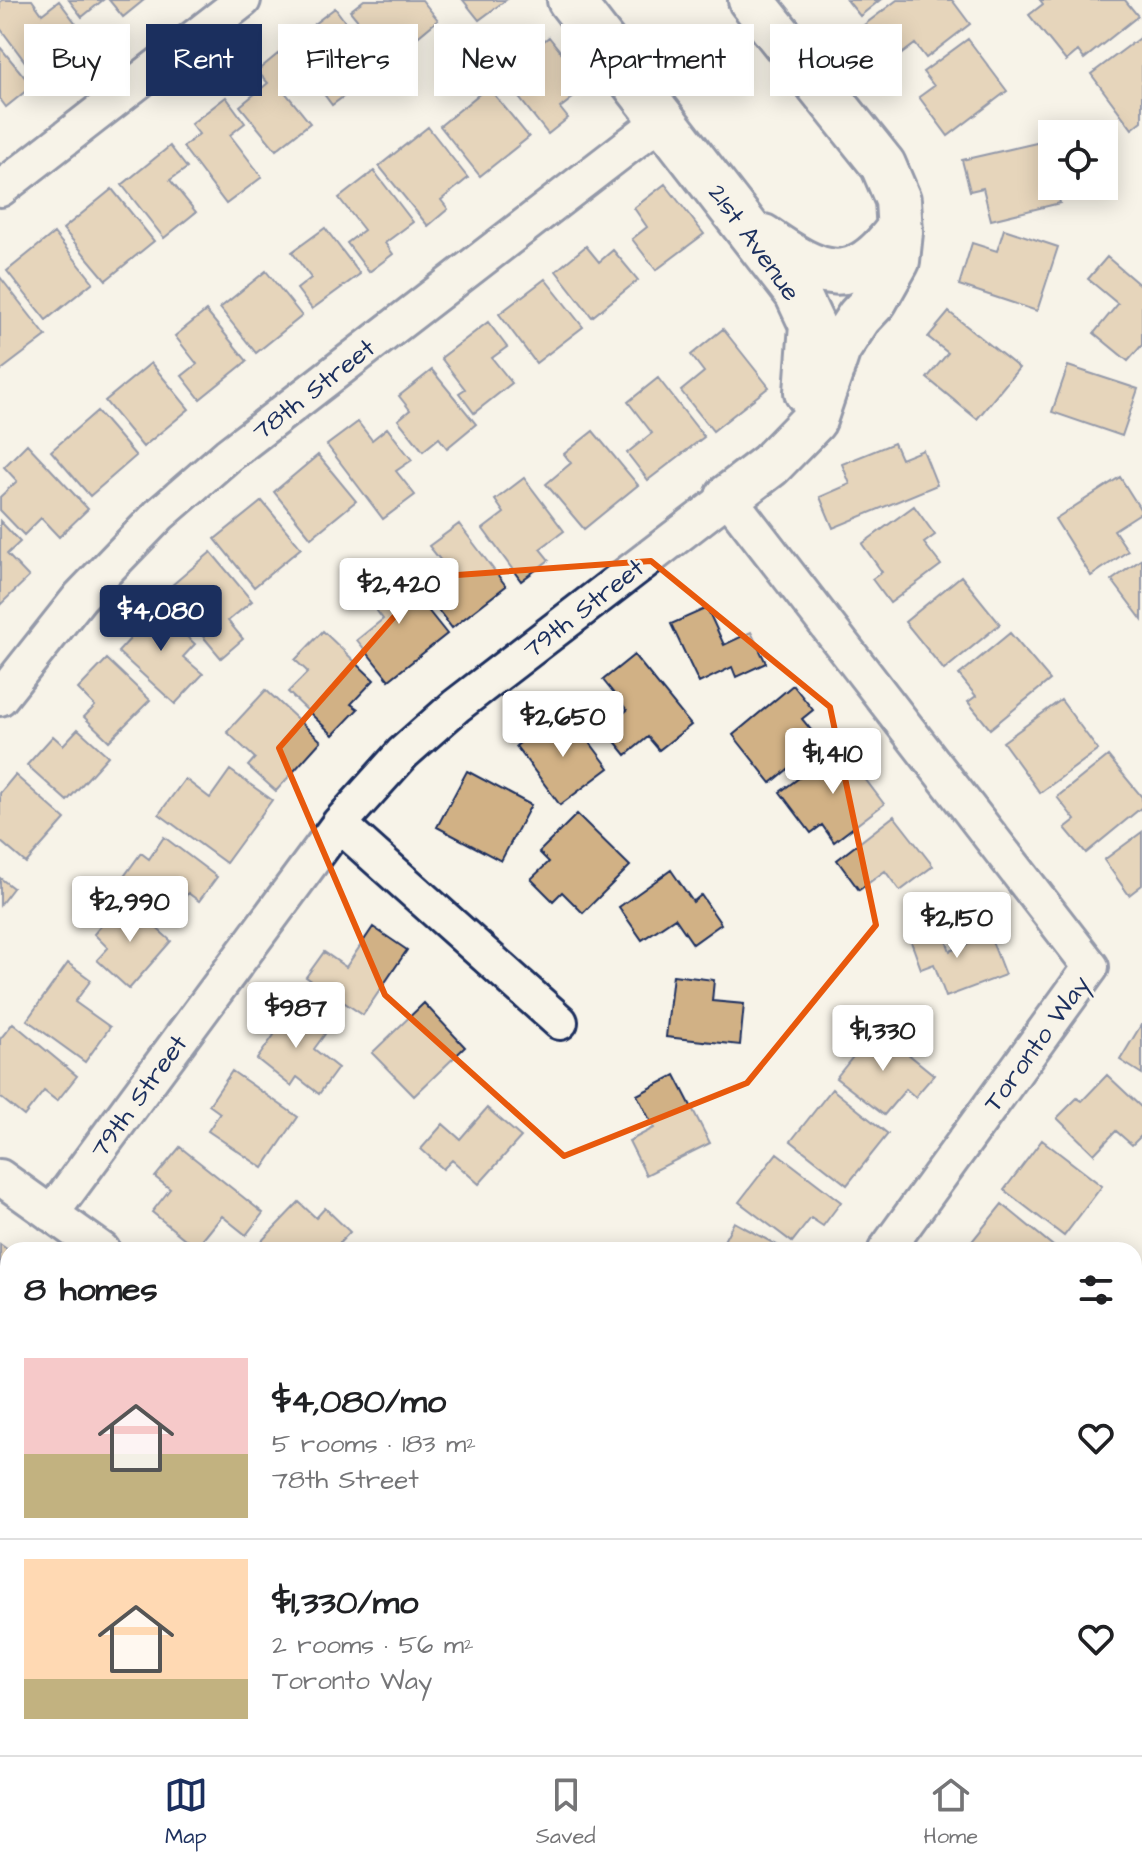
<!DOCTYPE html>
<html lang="en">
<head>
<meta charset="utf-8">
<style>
	body { margin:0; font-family:"Architects Daughter",sans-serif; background:#f6f6f6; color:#202124; height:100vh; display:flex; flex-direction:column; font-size:30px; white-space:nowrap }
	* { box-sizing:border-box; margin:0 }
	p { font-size:26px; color:#757577 }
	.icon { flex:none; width:44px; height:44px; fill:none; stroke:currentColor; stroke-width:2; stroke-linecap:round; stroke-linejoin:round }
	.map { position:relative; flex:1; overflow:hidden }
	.details { position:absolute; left:0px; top:1242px; width:1142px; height:514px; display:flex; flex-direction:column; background:#fff; border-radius:24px 24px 0 0; box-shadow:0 4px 20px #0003 }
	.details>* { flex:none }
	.guide { position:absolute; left:24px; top:24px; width:1094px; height:72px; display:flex; gap:16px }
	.fabs { position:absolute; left:1038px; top:120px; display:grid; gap:16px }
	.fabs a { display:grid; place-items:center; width:80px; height:80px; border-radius:0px; background:#fff; box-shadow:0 4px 20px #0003; font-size:40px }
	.price { position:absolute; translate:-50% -68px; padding:0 18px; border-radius:8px; background:#fff; color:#222; font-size:26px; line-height:52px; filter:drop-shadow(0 2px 4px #0008) }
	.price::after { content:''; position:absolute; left:50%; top:48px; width:24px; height:18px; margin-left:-12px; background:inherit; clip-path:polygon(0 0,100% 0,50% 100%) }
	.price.current { background:#1b2f5e; color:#fff }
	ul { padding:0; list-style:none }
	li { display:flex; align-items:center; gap:24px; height:200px; padding:0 24px }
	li+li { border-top:2px solid #e0e0e0 }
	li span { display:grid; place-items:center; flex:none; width:224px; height:160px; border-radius:0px; color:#555 }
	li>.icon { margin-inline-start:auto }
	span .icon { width:96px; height:96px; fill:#fffc; stroke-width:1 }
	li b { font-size:34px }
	h2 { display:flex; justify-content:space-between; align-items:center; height:96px; padding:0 24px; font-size:34px }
	.tag { padding:0 28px; border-radius:0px; background:#fff; box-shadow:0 4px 20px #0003; font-size:28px; line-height:72px }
	.tag.current { background:#1b2f5e; color:#fff }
	.tab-bar { display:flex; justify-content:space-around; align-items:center; height:112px; border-top:2px solid #e0e0e0; background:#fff; font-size:22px; color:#757577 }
	.tab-bar a { display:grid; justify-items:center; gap:4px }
	.tab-bar .current { color:#1b2f5e }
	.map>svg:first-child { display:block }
	.built { fill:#ecdfca }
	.building { fill:#d1b185; stroke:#1b2f5e; stroke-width:2 }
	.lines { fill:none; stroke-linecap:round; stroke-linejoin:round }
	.street-casing { stroke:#1b2f5e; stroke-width:40 }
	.secondary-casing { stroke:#1b2f5e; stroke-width:50 }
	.street { stroke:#f7f3e8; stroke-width:34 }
	.secondary { stroke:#f7f3e8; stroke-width:44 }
	.rail { stroke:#1b2f5e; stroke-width:6; stroke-dasharray:12 6; stroke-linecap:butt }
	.marked { fill:none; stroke:#e8590c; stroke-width:6; stroke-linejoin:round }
	.labels { text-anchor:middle; stroke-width:6; stroke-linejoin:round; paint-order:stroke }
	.street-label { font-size:26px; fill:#1b2f5e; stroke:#f7f3e8 }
</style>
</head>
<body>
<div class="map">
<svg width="1142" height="1755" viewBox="0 0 1142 1755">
	<rect width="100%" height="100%" fill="#f7f3e8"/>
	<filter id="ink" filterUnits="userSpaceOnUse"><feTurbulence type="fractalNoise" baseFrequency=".0125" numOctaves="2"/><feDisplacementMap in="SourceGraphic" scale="16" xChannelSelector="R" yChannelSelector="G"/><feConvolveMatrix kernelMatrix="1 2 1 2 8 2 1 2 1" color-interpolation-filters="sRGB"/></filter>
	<g filter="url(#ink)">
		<path class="built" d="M1142 1537V1755H984L989 1748H1134V1548Z"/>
		<path class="building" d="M3 0H32L42 14 59 1 89 41 64 60 52 44 26 63 0 28V2Z
			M69 0H103L82 17Z
			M109 0H144L123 17Z
			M364 0H422L438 20 390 60 350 11Z
			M463 0H506L479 20Z
			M847 0H880L860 16Z
			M897 0H952L970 24 926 58 915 44 891 62 864 25Z
			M1040 0H1125L1138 16 1084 59 1078 51 1066 61 1029 15 1043 4Z
			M335 8 365 49 351 60 366 80 332 105 295 55 322 34 314 24Z
			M1142 36V121L1132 129 1091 74Z
			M549 37 588 86 560 108 568 118 548 134 501 75Z
			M968 39 1007 91 948 136 919 97 934 86 923 72Z
			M0 47 32 86 6 107 0 99Z
			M279 53 300 79 284 91 310 123 276 150 240 106 268 83 257 71Z
			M488 87 529 137 480 176 440 126Z
			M226 97 245 123 230 135 262 177 226 204 183 147 199 134 191 124Z
			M428 127 468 178 441 200 448 209 428 226 379 166Z
			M1045 141 1052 171V186H1056L1060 203 991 220 983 188 970 191 962 160Z
			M170 146 187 168 170 180 196 212 164 238 122 185Z
			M374 171 413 222 385 243 393 254 369 272 347 243 364 230 339 198Z
			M665 184 704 234 656 270 632 239 647 227 634 208Z
			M112 189 154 241 106 280 63 229Z
			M325 228 360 274 312 309 297 289 311 278 292 252Z
			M1004 229 1058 247 1037 311 959 285 972 243 997 251Z
			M54 233 93 282 46 320 7 271Z
			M586 246 599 262 613 250 638 280 592 317 556 271Z
			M1107 257 1142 287V345L1128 361 1094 333 1118 304 1088 279Z
			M266 271 302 316 256 353 220 308Z
			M0 277 46 336 0 371Z
			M545 279 583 327 536 363 499 314Z
			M206 311 247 361 200 399 182 376 197 364 175 336Z
			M949 312 1019 368 977 419 927 378 948 353 928 337Z
			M488 322 507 347 492 358 512 383 474 413 459 393 465 389 441 358Z
			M723 329 769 387 713 431 681 391 704 372 691 355Z
			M151 363 189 409 143 447 105 401Z
			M1068 366 1138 389 1122 436 1052 412Z
			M432 370 476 424 447 448 439 438 423 451 398 420 410 410 399 396Z
			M658 378 704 437 648 480 627 453 652 433 628 402Z
			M97 411 136 456 90 496 51 451Z
			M358 422 372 440 387 428 412 460 396 471 415 495 383 519 327 445Z
			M593 431 638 485 584 529 546 484 571 463 564 454Z
			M894 443 901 459 923 450 937 485 833 528 820 497 850 484 842 464Z
			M27 444 88 509 59 537 41 518 24 535 0 510V497L17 481 4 467Z
			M318 455 356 501 311 538 274 492Z
			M1120 477 1142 512 1114 530 1128 551 1091 576 1055 519Z
			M524 478 564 531 540 549 549 560 521 581 483 529 504 513 495 500Z
			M262 501 301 548 254 587 215 539Z
			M914 506 935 535 924 543 941 565 890 603 872 579 882 572 862 544Z
			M0 521 20 542 7 554 29 577 0 605Z
			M459 524 506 586 452 628 416 581 442 562 429 546Z
			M211 552 252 601 228 621 243 639 221 658 165 591Z
			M1142 559V620L1112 580Z
			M395 569 447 634 389 680 357 640 383 619 364 594Z
			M961 576 1000 624 944 670 905 622Z
			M150 603 195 644 183 657 203 674 175 704 118 652 130 639 123 632Z
			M707 608 724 645 751 632 766 663 736 677 732 667 699 683 671 624Z
			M323 631 374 680 351 704 358 709 333 735 288 692 308 672 295 660Z
			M1010 633 1050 680 990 729 968 702 976 696 959 675Z
			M634 655 691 725 659 750 648 737 626 755 605 729 627 710 603 680Z
			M107 659 150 700 109 741 84 717 95 706 78 689Z
			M793 685 813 710 802 719 821 742 771 783 733 735Z
			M266 690 321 741 276 791 248 766 255 758 227 732Z
			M1061 700 1098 750 1040 793 1003 742Z
			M570 716 609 768 560 805 516 746 538 729 543 736Z
			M78 729 108 756 67 801 27 765 53 736 63 745Z
			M841 747 884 804 834 842 822 825 811 833 780 792Z
			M1108 756 1142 797V807L1086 853 1065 828 1075 820 1057 797Z
			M230 770 272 800 226 863 159 814 185 779 210 798Z
			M467 771 531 805 501 861 437 827Z
			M15 775 65 819 26 863 0 841V793Z
			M577 814 630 866 583 913 562 892 553 901 531 879 549 862 539 852Z
			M894 816 933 866 900 891 885 871 859 890 837 860Z
			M1142 832V885L1129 895 1104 860Z
			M164 837 217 877 199 901 188 893 170 918 120 882 141 853 149 859Z
			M671 870 693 902 701 895 721 924 693 944 675 918 642 940 619 907Z
			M0 878 13 888 0 905Z
			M124 899 171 941 129 989 97 960 108 948 94 934Z
			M940 924 950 951 990 936 1005 975 946 997 934 964 921 969 909 936Z
			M373 927 407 950 363 1015 306 977 324 952 346 967Z
			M68 963 91 980 75 1002 110 1027 85 1062 27 1020Z
			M673 975 714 980 712 1001 744 1004 740 1045 666 1037Z
			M283 1002 325 1034 314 1049 338 1068 319 1094 297 1077 291 1086 257 1059 274 1035 263 1027Z
			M424 1003 465 1047 414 1096 372 1053Z
			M13 1023 77 1076 57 1101 44 1091 24 1116 0 1097V1039Z
			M1141 1025H1142V1074L1120 1060Z
			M876 1028 934 1075 915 1097 906 1089 884 1115 836 1078Z
			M232 1071 298 1117 263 1168 208 1131 220 1113 209 1105Z
			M675 1075 710 1143 646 1175 629 1141 654 1128 637 1095Z
			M1107 1075 1142 1108V1135L1132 1145 1116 1131 1094 1154 1057 1118 1077 1098 1082 1101Z
			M832 1089 888 1134 847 1185 791 1141Z
			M487 1108 521 1137 479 1184 452 1160 443 1169 421 1149 443 1124 460 1139Z
			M1042 1140 1102 1186 1064 1236 1004 1190Z
			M180 1147 263 1213 246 1235 222 1216 196 1248 152 1212 170 1189 155 1177Z
			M777 1153 841 1202 823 1226 811 1218 792 1242 739 1202Z
			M299 1202 316 1218 325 1208 350 1232 333 1250H253Z
			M1002 1204 1058 1250H965Z
			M734 1222 786 1250H719Z
			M0 1244 8 1250V1267L0 1278Z
			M8 1295V1351L0 1345V1305Z
			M8 1618V1698L0 1693V1647L2 1644 0 1642V1629Z
			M0 1707 8 1713V1733L3 1739 8 1743V1748L17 1749 13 1755H0Z
			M226 1748H270L265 1755H236Z
			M373 1748H440L447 1753 445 1755H382Z
			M649 1748H702L711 1755H658Z"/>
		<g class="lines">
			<g class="street-casing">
				<path id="street" d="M0 189 243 0
					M0 698 80 597 159 515 228 455 663 119
					M339 824 560 1022
					M0 1177 102 1250
					M51 1214 339 824 403 753 456 706 728 497 1091 967 886 1250
					M94 1755 99 1748
					M520 1755 525 1748"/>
			</g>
			<g class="secondary-casing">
				<path id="secondary" d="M570 0 797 293 812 325 807 392
					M763 237C820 277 853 292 899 229
					M728 497 770 465 814 420 838 349 859 317 875 300 897 261 900 232 898 200 883 165 751 0"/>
			</g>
			<use href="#street" class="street"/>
			<use href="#secondary" class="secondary"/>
			<path class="rail" d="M1134 1694 1142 1683
				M1090 1755 1095 1748"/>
		</g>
	</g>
	<path d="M0 0H1142V1755H0ZM651 561 830 707 876 925 747 1083 564 1156 385 995 279 748 429 577Z" fill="#f7f3e8" fill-opacity=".55" fill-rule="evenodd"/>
	<path class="marked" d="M651 561 830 707 876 925 747 1083 564 1156 385 995 279 748 429 577Z"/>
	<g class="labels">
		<g class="street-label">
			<text transform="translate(755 242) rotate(54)" y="9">21st Avenue</text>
			<text transform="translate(313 389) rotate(-38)" y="9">78th Street</text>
			<text transform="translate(583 608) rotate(-38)" y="9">79th Street</text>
			<text transform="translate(1036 1043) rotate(-54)" y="9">Toronto Way</text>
			<text transform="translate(138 1096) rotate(-54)" y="9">79th Street</text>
		</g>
	</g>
</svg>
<div class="fabs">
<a><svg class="icon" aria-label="locate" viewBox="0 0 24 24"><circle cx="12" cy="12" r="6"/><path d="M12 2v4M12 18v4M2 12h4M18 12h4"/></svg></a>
</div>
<b class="price" style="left:399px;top:626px">$2,420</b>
<b class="price current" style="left:161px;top:653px">$4,080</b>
<b class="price" style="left:563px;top:759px">$2,650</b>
<b class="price" style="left:833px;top:796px">$1,410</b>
<b class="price" style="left:130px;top:944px">$2,990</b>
<b class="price" style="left:957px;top:960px">$2,150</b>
<b class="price" style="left:296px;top:1050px">$987</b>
<b class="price" style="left:883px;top:1073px">$1,330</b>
<div class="guide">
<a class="tag">Buy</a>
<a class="tag current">Rent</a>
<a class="tag">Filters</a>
<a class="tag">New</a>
<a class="tag">Apartment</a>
<a class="tag">House</a>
</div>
<section class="details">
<h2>8 homes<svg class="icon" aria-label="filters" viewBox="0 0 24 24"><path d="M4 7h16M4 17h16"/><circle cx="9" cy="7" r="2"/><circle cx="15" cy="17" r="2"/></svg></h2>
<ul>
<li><span style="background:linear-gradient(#f6c9c9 60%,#c2b280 0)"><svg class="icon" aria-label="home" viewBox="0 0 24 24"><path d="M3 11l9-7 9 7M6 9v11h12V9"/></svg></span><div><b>$4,080/mo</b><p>5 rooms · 183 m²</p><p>78th Street</p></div><svg class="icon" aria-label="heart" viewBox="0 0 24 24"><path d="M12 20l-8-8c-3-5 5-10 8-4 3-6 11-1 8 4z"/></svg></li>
<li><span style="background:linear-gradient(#ffd9b3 75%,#c2b280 0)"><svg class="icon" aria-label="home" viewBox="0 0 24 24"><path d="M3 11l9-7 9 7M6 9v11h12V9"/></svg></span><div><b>$1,330/mo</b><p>2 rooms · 56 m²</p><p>Toronto Way</p></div><svg class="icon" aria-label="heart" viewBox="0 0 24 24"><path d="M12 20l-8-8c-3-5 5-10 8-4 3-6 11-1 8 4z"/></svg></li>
</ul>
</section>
</div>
<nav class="tab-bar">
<a class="current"><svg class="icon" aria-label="map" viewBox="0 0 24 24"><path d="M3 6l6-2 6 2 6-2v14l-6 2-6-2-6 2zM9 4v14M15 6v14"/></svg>Map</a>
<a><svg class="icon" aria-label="saved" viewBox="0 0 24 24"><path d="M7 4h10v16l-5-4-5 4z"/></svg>Saved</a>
<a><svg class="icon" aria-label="home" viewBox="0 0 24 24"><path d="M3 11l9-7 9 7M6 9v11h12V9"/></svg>Home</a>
</nav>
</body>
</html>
